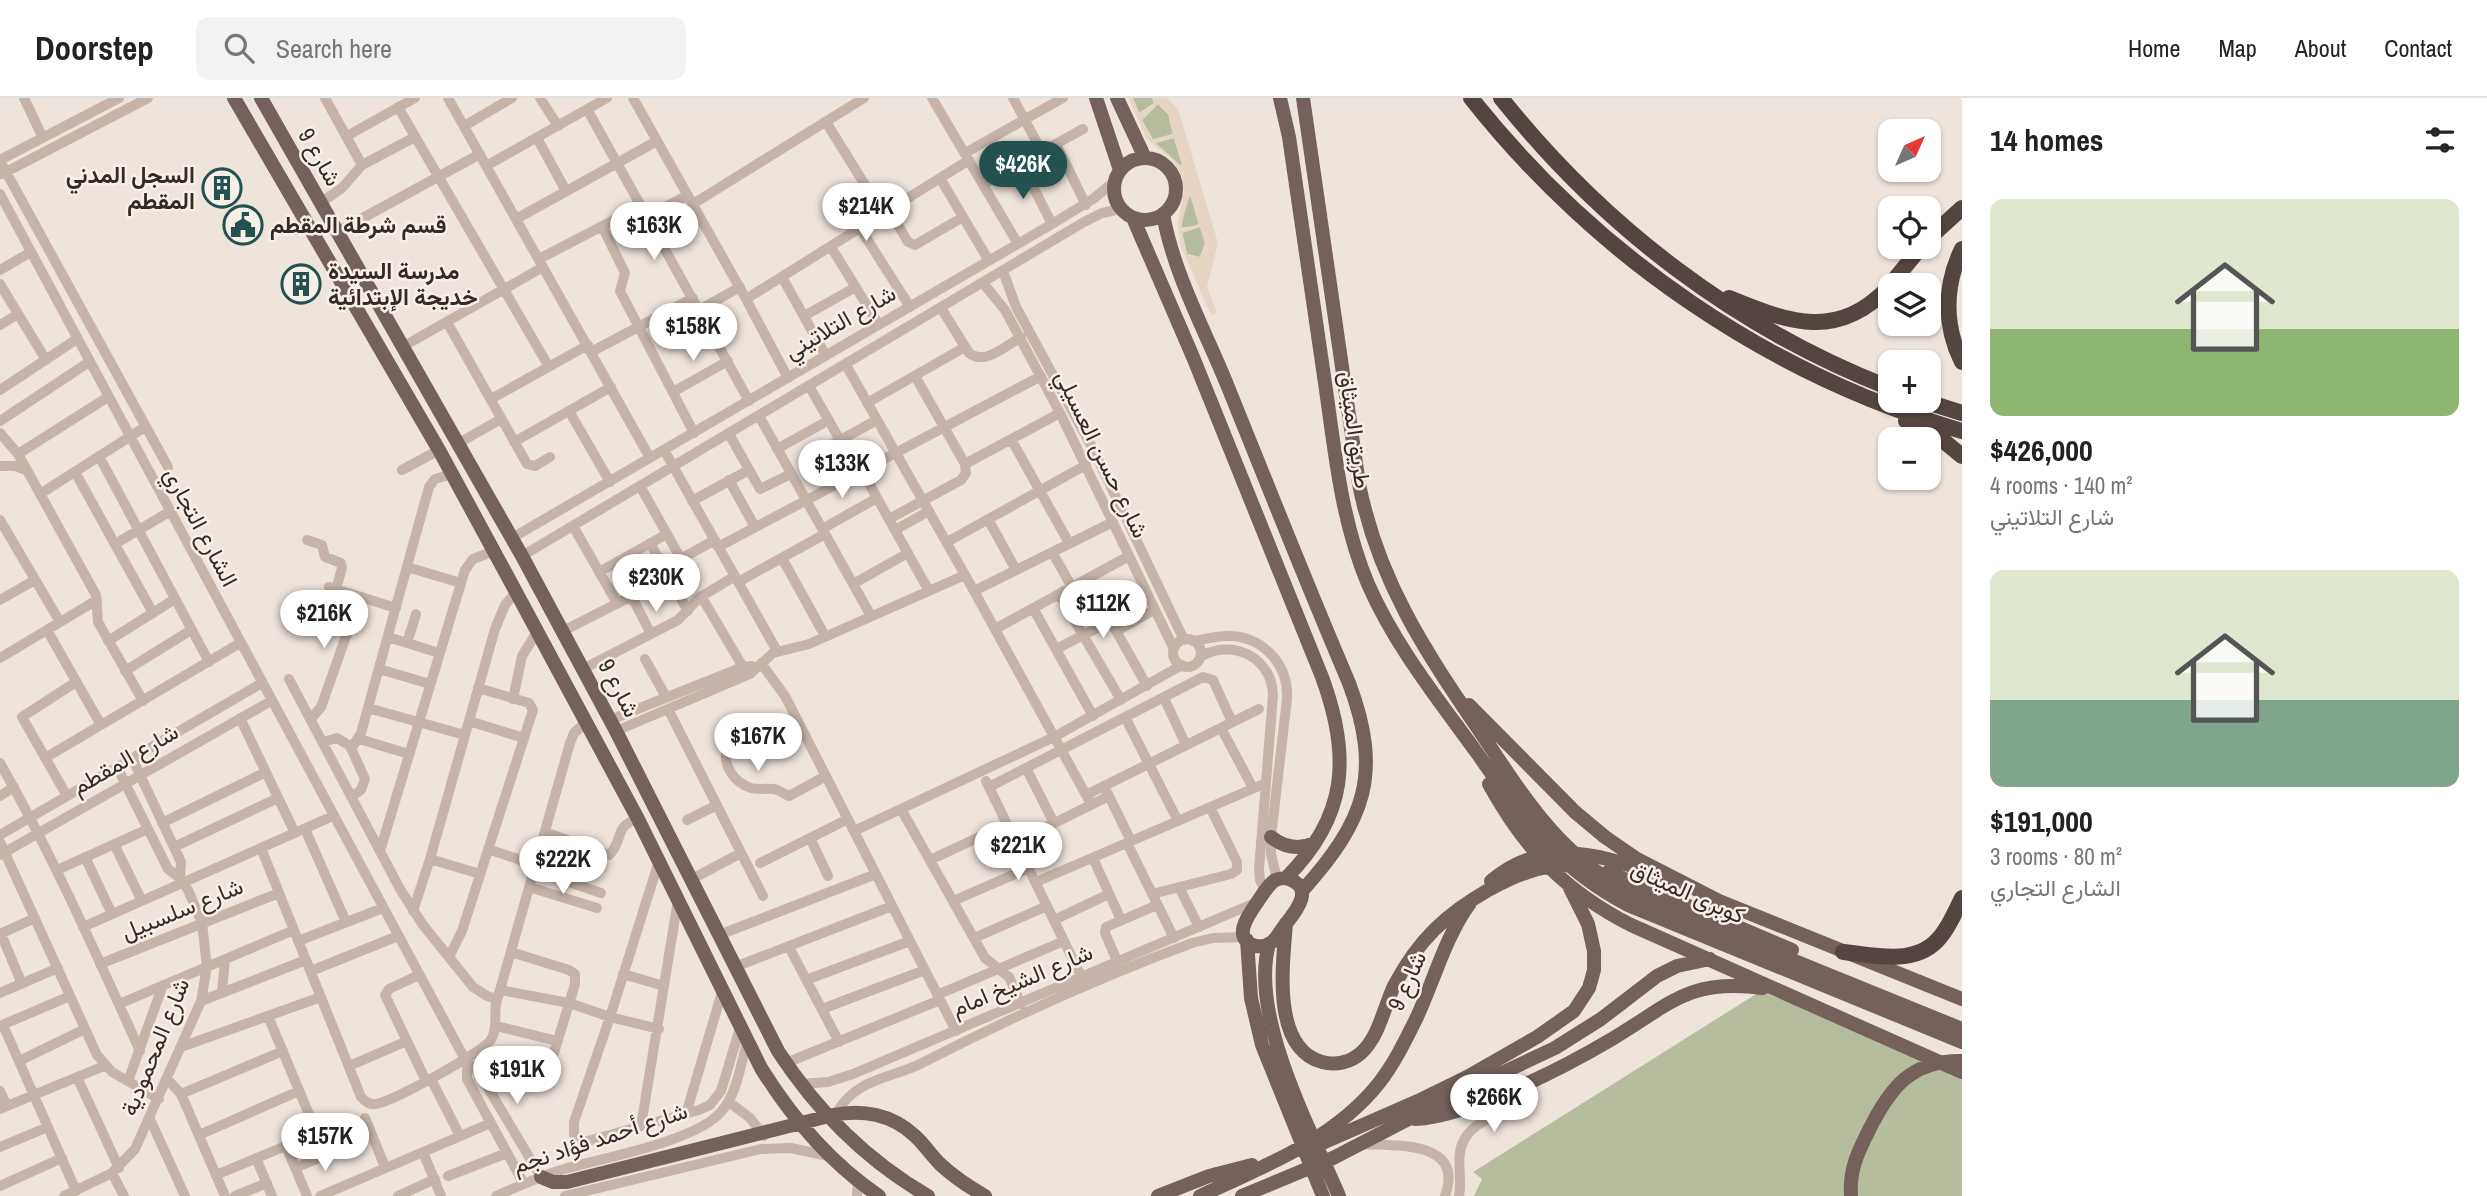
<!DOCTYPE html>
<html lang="en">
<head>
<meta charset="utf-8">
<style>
	body { margin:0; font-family:"Archivo Narrow",Vazirmatn,sans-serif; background:#f2f2f2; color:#222; height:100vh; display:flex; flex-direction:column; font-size:26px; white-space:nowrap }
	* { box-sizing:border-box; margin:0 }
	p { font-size:23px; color:#767676 }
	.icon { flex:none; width:38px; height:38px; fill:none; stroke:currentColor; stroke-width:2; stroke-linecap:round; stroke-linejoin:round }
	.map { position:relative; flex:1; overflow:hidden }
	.panel { display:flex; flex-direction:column; background:#fff; width:525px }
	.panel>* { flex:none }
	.needle { width:46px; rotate:45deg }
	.buttons { position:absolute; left:1878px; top:21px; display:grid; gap:14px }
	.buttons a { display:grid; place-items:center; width:63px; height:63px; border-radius:14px; background:#fff; box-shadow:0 2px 5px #0004; font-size:35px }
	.price { position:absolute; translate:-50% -60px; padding:0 16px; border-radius:24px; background:#fff; color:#222; font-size:23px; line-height:46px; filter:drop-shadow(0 2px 4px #0008) }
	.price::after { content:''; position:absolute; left:50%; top:42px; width:21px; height:16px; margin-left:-10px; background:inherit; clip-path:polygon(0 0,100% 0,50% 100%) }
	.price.selected { background:#225150; color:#fff }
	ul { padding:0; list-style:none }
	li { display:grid; align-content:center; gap:14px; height:371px; padding:0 28px }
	li span { display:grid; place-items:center; height:217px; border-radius:14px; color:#555 }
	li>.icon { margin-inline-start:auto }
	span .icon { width:126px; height:126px; fill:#fffc; stroke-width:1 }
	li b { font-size:30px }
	h2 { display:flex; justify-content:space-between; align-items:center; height:84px; padding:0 28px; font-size:30px }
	header { display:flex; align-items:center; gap:42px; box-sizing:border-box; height:98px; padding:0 35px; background:#fff; border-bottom:2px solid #e0e0e0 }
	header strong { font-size:33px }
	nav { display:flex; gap:38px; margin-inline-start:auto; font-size:24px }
	.search { width:490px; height:63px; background:#f2f2f2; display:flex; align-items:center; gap:18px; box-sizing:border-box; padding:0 24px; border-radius:14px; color:#767676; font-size:26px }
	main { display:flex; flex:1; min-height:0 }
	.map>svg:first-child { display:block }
	.green { fill:#b6bd9e }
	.plaza { fill:#e6d4c5; fill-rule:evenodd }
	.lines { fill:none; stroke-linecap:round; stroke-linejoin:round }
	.minor { stroke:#c6b4aa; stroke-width:10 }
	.major { stroke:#75615b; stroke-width:14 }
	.highway { stroke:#544541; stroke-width:16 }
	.labels { text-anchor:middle; stroke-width:5; stroke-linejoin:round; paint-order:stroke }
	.street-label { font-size:23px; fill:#342b28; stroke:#f7efe8 }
	.poi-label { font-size:23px; font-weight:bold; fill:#342b28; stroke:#f7efe8; text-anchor:start }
</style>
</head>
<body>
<header>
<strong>Doorstep</strong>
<div class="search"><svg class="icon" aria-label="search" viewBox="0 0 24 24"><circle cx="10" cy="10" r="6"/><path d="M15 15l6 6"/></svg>Search here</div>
<nav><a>Home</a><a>Map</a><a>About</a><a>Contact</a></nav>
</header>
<main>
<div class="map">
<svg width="1962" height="1098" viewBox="0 0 1962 1098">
	<rect width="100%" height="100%" fill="#efe4dc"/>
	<path class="green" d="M1133 0H1152L1154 5 1139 15Z
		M1158 6 1168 16 1173 36 1153 42 1142 22Z
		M1174 40 1182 67 1181 68 1155 45Z
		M1190 96 1199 127 1181 130 1185 109Z
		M1200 129 1205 145 1200 159 1187 156 1182 134Z
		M1761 893 1962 977V1098H1474L1482 1081 1473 1074Z"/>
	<path class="plaza" d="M1129 0H1133L1139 15 1154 5 1152 0H1167L1178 11 1218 145 1207 189 1217 215 1211 217 1181 149 1178 125 1184 93 1182 78 1174 64 1146 40ZM1158 6 1168 16 1173 36 1153 41 1142 22ZM1174 40 1182 66 1181 68 1156 45ZM1190 97 1199 126 1183 131 1181 127ZM1200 129 1205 145 1200 159 1187 156 1182 135Z"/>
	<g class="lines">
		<path class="minor" d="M24 0 43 40
			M325 0 362 67
			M448 0 650 360
			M540 0 558 28
			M633 0 746 201 788 280
			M932 0 1018 146
			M1013 0 1042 54
			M398 9 549 269
			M587 11 749 303
			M826 24 883 116
			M464 28 512 0
			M347 38 415 0
			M537 40 566 93
			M1056 46 1086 107
			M965 55 1063 0
			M0 62 119 0
			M0 63 168 369
			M1021 65 1052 126
			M486 68 607 0
			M2 76 148 0
			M940 80 989 163
			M983 86 1083 31
			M0 96 467 965 475 970 481 978 541 1079
			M320 105 342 90 362 67 415 39
			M693 106 864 0
			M889 112 908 144 915 147 963 119
			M647 119 688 97
			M516 121 657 43
			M602 128 625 175 620 193 694 335
			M860 130 910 209
			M337 134 480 56
			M831 149 879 227
			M539 161 641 108
			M0 172 31 154
			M1003 173 1016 209 1094 353 1184 542
			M782 179 826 258
			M983 185 1005 212 1060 315 1174 551
			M0 186 46 262
			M746 201 969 62
			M941 210 969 255C984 268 1006 248 1021 239
			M699 212 740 189
			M804 218 856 189
			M447 224 527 366 535 368 550 359
			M0 227 18 216
			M404 248 543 169
			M591 254 693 200
			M846 267 974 493 1091 706
			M809 288 840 342
			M0 292 77 241
			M673 294 728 263
			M491 301 588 247
			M867 305 965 249
			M569 313 610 384
			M759 318 871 518
			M0 323 89 264
			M0 335 18 356 96 497 98 524 143 603
			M729 336 760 391 791 376
			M1011 341 1069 445
			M514 344 611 289
			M459 345 501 321
			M777 351 829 322
			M664 352 777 553
			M18 356 108 299
			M99 358 209 564
			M965 366 1060 315
			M0 368H15L26 372
			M402 372 439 352
			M862 373 929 493
			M75 374 153 515
			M729 382 755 429
			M839 385 823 358 824 351 877 322
			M640 388 681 461
			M40 396 145 329
			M692 403 749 372
			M889 421 961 382 966 375 965 366 915 278
			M988 421 1016 472
			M0 422 60 524
			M573 428 617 505
			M822 431 877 400
			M895 432 929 413
			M512 440 1052 126 1093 101 1114 84
			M307 442 322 447 325 459 341 465 342 470 336 491
			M947 444 1086 367
			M650 445 688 513
			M115 446 169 414
			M718 449 1041 278
			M1052 454 1072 489
			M522 458 1084 124 1102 115 1121 111
			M782 460 825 538
			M407 469 461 485
			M664 470 715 442
			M599 474 667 436
			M1087 481 1147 588
			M738 484 825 436
			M853 486 908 455
			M329 489 396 510
			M974 493 1113 424
			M1059 496 1121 602
			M701 498 743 569
			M0 502 35 482
			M1033 510 1093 618
			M326 525 348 533
			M995 531 1129 458
			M47 532 101 627
			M563 533 628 500 634 503 651 536
			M1117 533 1154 512
			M388 539 439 555
			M1173 555a14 14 0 1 1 28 0a14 14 0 1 1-28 0Z
			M108 543 175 501
			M1193 543C1206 541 1219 537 1231 538 1265 540 1289 568 1287 601L1271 739V756L1277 781
			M407 545 416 516
			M1056 551 1111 523
			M1200 559C1232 540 1272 559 1273 597L1259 771 1260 782 1265 793
			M0 560 97 502
			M645 561 666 599
			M761 565 785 598 956 933
			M379 571 430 586
			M583 571 678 522 699 500 735 478
			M125 573 191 532
			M289 581 400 791 423 827 473 889 487 898 497 901
			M1164 600 1186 647
			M513 601 522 558 537 534
			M368 610 465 637
			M668 611 763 798
			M1125 619 1178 723
			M240 620 295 735
			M311 621 321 609 360 499
			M610 622 743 569 752 568 757 570
			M743 622C741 635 730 639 727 651 722 668 735 685 751 690 759 692 766 690 774 691 780 692 783 696 789 698L826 678
			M469 623 524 640
			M1221 630 1253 690
			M616 633 750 576 773 555 809 546 965 477
			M359 641 409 656
			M323 644 337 640 350 648 365 681 361 692 351 699
			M351 651 361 635 429 389 435 381 452 376
			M45 660 240 545
			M132 660 181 764 180 780
			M0 665C53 758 96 856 140 953
			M1026 670 1054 725
			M986 683 1082 880
			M989 689 1203 579 1213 582 1232 624
			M1107 694 1131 743
			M1086 697 1259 611
			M0 698 14 689
			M67 698 22 619 76 584
			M901 711 985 860 1009 879 1021 906
			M687 722 717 707
			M162 725 266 674
			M305 731 346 824
			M854 733 1054 639 1182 567
			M545 734 609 757C624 743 613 728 638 721
			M0 737 262 585
			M810 740 828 778
			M0 744 97 957 112 974 159 1001
			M1016 744 1109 698
			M1127 745 1174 840
			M114 746 142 803
			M174 749 278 700
			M261 750 361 999C365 1003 369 1007 375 1006 389 1006 482 954 490 943 498 932 494 918 496 906L570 645 574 635 586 624
			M488 751 535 767
			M380 753 465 472 473 461 494 453
			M0 757 271 603
			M85 759 112 816
			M1093 760 1121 822
			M430 761 480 776
			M930 762 1007 726
			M659 763 610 919 574 1024V1037L582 1043H588L699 1012 710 1007 721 993 740 930
			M760 765 848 721
			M57 772 148 731
			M534 772 601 795
			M692 781 741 755
			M1036 784 1266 685
			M529 789 597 810
			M1179 789 1199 829
			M1152 796 1231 776 1237 772V764L1210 709
			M953 803 1029 770
			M413 813 430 761 495 531 505 507 516 494
			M1054 822 1109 796
			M83 829 333 718
			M0 836 35 820
			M1 836 22 886
			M719 837 876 776
			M974 840 1047 808
			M298 843 383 810
			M789 849 839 944
			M511 854 569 872 575 876V886L546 981
			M449 859 462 833 533 612 529 605 478 590
			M1118 865 1105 835 1106 829 1157 807
			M100 866 279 795
			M735 869 892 808
			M311 873 398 838
			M623 876 664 888
			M419 877 389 891 385 897 426 983
			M806 882 910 843
			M500 892 569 905 610 919 659 931
			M222 894 225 861
			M0 895 58 870
			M937 897 1064 843
			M201 903 306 862
			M119 906 294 832
			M822 911 925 872
			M268 918 326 1057
			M3 927 76 1093
			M0 928 70 898
			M496 928 557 943
			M181 949 321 899
			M19 963 85 931
			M467 965V981L524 1086
			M786 965 940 902
			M349 968 407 943
			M77 979 119 1070
			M167 981 181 996 225 1098
			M431 981 460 1038
			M128 983 163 887
			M801 986 828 984 853 976 1257 804
			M0 993 7 1008
			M181 996 283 953
			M729 1004 750 1020 764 1038
			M0 1011 104 968
			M686 1016 722 894
			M365 1020 385 1069
			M834 1020C840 1007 850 996 862 989 881 978 903 975 922 965 1010 920 1100 879 1192 845L1213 840 1245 839
			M150 1021 185 1098
			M641 1028 678 802
			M199 1037 299 993
			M1362 1046C1395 1048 1465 1042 1445 1098
			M286 1048 307 1098
			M0 1049 48 1029
			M423 1054 441 1098
			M256 1060 272 1098
			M295 1070 343 1050
			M112 1075 124 1098
			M216 1077 317 1035
			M448 1078 507 1055
			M0 1088 62 1060
			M64 1098 112 1075 135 1051 201 903 207 869 202 825 188 792 180 780 168 771 117 669
			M235 1098 267 1085
			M320 1098 491 1025
			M398 1098 435 1081
			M496 1098C517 1089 538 1079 561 1072 601 1060 695 1044 721 1014 737 996 741 966 747 944
			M565 1098 761 1051 791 1050 828 1058
			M857 1098 858 1083
			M1459 1098C1463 1080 1455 1061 1463 1044 1475 1016 1518 1018 1535 981"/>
		<path class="major" d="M234 0 439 352 516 494 638 721 761 970C792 1020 830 1065 879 1098
			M261 0 522 458 616 633 778 953C817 1013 866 1062 928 1098
			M1096 0 1120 72
			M1117 0 1145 60
			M1280 0 1289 39C1301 121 1313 203 1325 285 1335 354 1341 422 1368 486 1395 548 1438 601 1477 655 1523 720 1555 769 1628 807L1962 944
			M1303 0 1359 386C1378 482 1425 553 1479 632 1526 702 1559 758 1637 799L1962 931
			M1114 91a31 31 0 1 1 62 0a31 31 0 1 1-62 0Z
			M1163 116C1174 177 1205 232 1228 289 1268 388 1307 487 1349 585 1383 676 1365 723 1302 793
			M1133 120 1193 259 1322 579C1351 658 1348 718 1286 780
			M1469 607 1575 714 1605 739 1637 761 1719 803 1962 901
			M1489 686C1525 751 1564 793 1631 827L1962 974
			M1271 739C1285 750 1299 752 1315 745
			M1608 774 1792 852
			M1286 780C1316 789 1297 812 1285 827 1281 832 1277 840 1272 844 1267 848 1262 849 1256 848 1230 841 1249 816 1258 803 1263 796 1268 787 1275 782 1280 780 1281 780 1286 780Z
			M1491 783C1549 734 1608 761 1671 780
			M1286 825C1283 865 1271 950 1322 964 1336 968 1351 964 1361 955 1379 939 1384 909 1394 888 1418 842 1446 816 1490 791 1516 777 1540 767 1571 767
			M1247 842 1251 900 1262 947 1323 1098
			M1269 846C1249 918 1310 1030 1339 1098
			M1415 1021C1470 1018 1563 970 1612 941 1671 906 1688 880 1763 890
			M1313 1049 1418 1003 1467 979 1537 939 1574 913 1589 890 1594 872V853L1588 826 1570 790
			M541 1079 553 1084H567L833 1017C862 1011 892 1016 915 1038 924 1046 931 1057 940 1066 954 1079 969 1089 985 1098
			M1158 1098 1209 1078 1252 1067
			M1200 1098C1263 1069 1335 1041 1379 985 1394 966 1405 943 1416 921 1434 883 1445 839 1470 805
			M1242 1098 1333 1060 1453 998 1555 950 1601 921 1657 878 1677 868 1710 861
			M1851 1098C1849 1072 1858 1054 1869 1032 1890 990 1911 962 1962 963"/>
		<path class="highway" d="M1471 0C1596 158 1769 277 1962 333
			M1501 0C1604 129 1736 230 1890 290
			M1928 141 1962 110
			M1962 151C1944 188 1944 228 1962 264
			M1890 187 1921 149
			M1729 200C1790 225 1838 243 1890 188
			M1924 303 1962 315
			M1906 323 1945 344 1962 358
			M1843 854C1876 857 1917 869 1941 838 1950 827 1956 812 1962 800"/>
	</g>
	<defs>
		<g id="building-ring" transform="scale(2.0125)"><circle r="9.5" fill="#f7efe8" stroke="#225150" stroke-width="1.5"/><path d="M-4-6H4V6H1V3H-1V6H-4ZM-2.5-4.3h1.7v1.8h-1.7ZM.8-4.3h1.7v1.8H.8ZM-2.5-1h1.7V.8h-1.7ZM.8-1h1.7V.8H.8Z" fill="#225150"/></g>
		<g id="civic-ring" transform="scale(2.0125)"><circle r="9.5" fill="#f7efe8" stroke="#225150" stroke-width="1.5"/><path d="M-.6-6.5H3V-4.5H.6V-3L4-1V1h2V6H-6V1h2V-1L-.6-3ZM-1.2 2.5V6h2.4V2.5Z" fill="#225150"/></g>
	</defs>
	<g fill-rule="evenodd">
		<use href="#building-ring" x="222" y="90"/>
		<use href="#civic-ring" x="243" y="127"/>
		<use href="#building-ring" x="301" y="186"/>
	</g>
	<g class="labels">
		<g class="street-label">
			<text transform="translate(320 59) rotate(60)" y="8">شارع 9</text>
			<text transform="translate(840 224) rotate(-30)" y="8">شارع التلاتيني</text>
			<text transform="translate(1355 332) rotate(82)" y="8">طريق الميثاق</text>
			<text transform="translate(1102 356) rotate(64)" y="8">شارع حسن العسيلي</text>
			<text transform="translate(201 429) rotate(62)" y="8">الشارع التجاري</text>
			<text transform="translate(619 590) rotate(62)" y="8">شارع 9</text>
			<text transform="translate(125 661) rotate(-30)" y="8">شارع المقطم</text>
			<text transform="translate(1688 794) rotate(24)" y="8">كوبرى الميثاق</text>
			<text transform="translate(182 811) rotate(-22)" y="8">شارع سلسبيل</text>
			<text transform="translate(1022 882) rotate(-23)" y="8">شارع الشيخ امام</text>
			<text transform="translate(1407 883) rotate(-66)" y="8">شارع 9</text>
			<text transform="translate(155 949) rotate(-68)" y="8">شارع المحمودية</text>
			<text transform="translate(600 1040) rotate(-18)" y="8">شارع أحمد فؤاد نجم</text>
		</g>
		<g class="poi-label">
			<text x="195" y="85" text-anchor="end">السجل المدني<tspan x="195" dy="26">المقطم</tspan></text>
			<text x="270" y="135">قسم شرطة المقطم</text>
			<text x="328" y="181">مدرسة السيدة<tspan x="328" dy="26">خديجة الإبتدائية</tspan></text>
		</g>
	</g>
</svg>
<div class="buttons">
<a><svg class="needle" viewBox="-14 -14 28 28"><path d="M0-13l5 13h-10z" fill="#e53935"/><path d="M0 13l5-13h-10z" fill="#767676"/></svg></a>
<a><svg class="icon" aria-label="locate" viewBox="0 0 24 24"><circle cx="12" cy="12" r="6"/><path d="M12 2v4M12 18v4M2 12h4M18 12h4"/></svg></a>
<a><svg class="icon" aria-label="layers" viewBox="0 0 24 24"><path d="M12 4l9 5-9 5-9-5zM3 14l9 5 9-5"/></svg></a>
<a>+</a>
<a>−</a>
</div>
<b class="price selected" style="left:1023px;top:103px">$426K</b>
<b class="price" style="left:866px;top:145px">$214K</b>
<b class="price" style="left:654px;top:164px">$163K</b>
<b class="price" style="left:693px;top:265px">$158K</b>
<b class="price" style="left:842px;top:402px">$133K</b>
<b class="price" style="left:656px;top:516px">$230K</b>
<b class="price" style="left:1103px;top:542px">$112K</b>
<b class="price" style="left:324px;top:552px">$216K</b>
<b class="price" style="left:758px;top:675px">$167K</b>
<b class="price" style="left:1018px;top:784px">$221K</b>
<b class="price" style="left:563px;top:798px">$222K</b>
<b class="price" style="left:517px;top:1008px">$191K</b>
<b class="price" style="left:1494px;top:1036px">$266K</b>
<b class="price" style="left:325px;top:1075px">$157K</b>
</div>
<section class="panel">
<h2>14 homes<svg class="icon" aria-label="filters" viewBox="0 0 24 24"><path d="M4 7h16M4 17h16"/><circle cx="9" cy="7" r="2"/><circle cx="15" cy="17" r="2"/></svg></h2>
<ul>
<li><span style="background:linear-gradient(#dfe7d0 60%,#8fb573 0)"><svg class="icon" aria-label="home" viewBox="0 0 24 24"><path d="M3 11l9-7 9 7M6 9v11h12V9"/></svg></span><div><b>$426,000</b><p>4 rooms · 140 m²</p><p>شارع التلاتيني</p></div></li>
<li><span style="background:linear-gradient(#dfe7d0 60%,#7fa58c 0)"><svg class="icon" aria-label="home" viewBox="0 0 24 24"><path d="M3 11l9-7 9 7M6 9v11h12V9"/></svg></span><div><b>$191,000</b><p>3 rooms · 80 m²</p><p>الشارع التجاري</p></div></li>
</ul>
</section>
</main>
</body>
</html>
